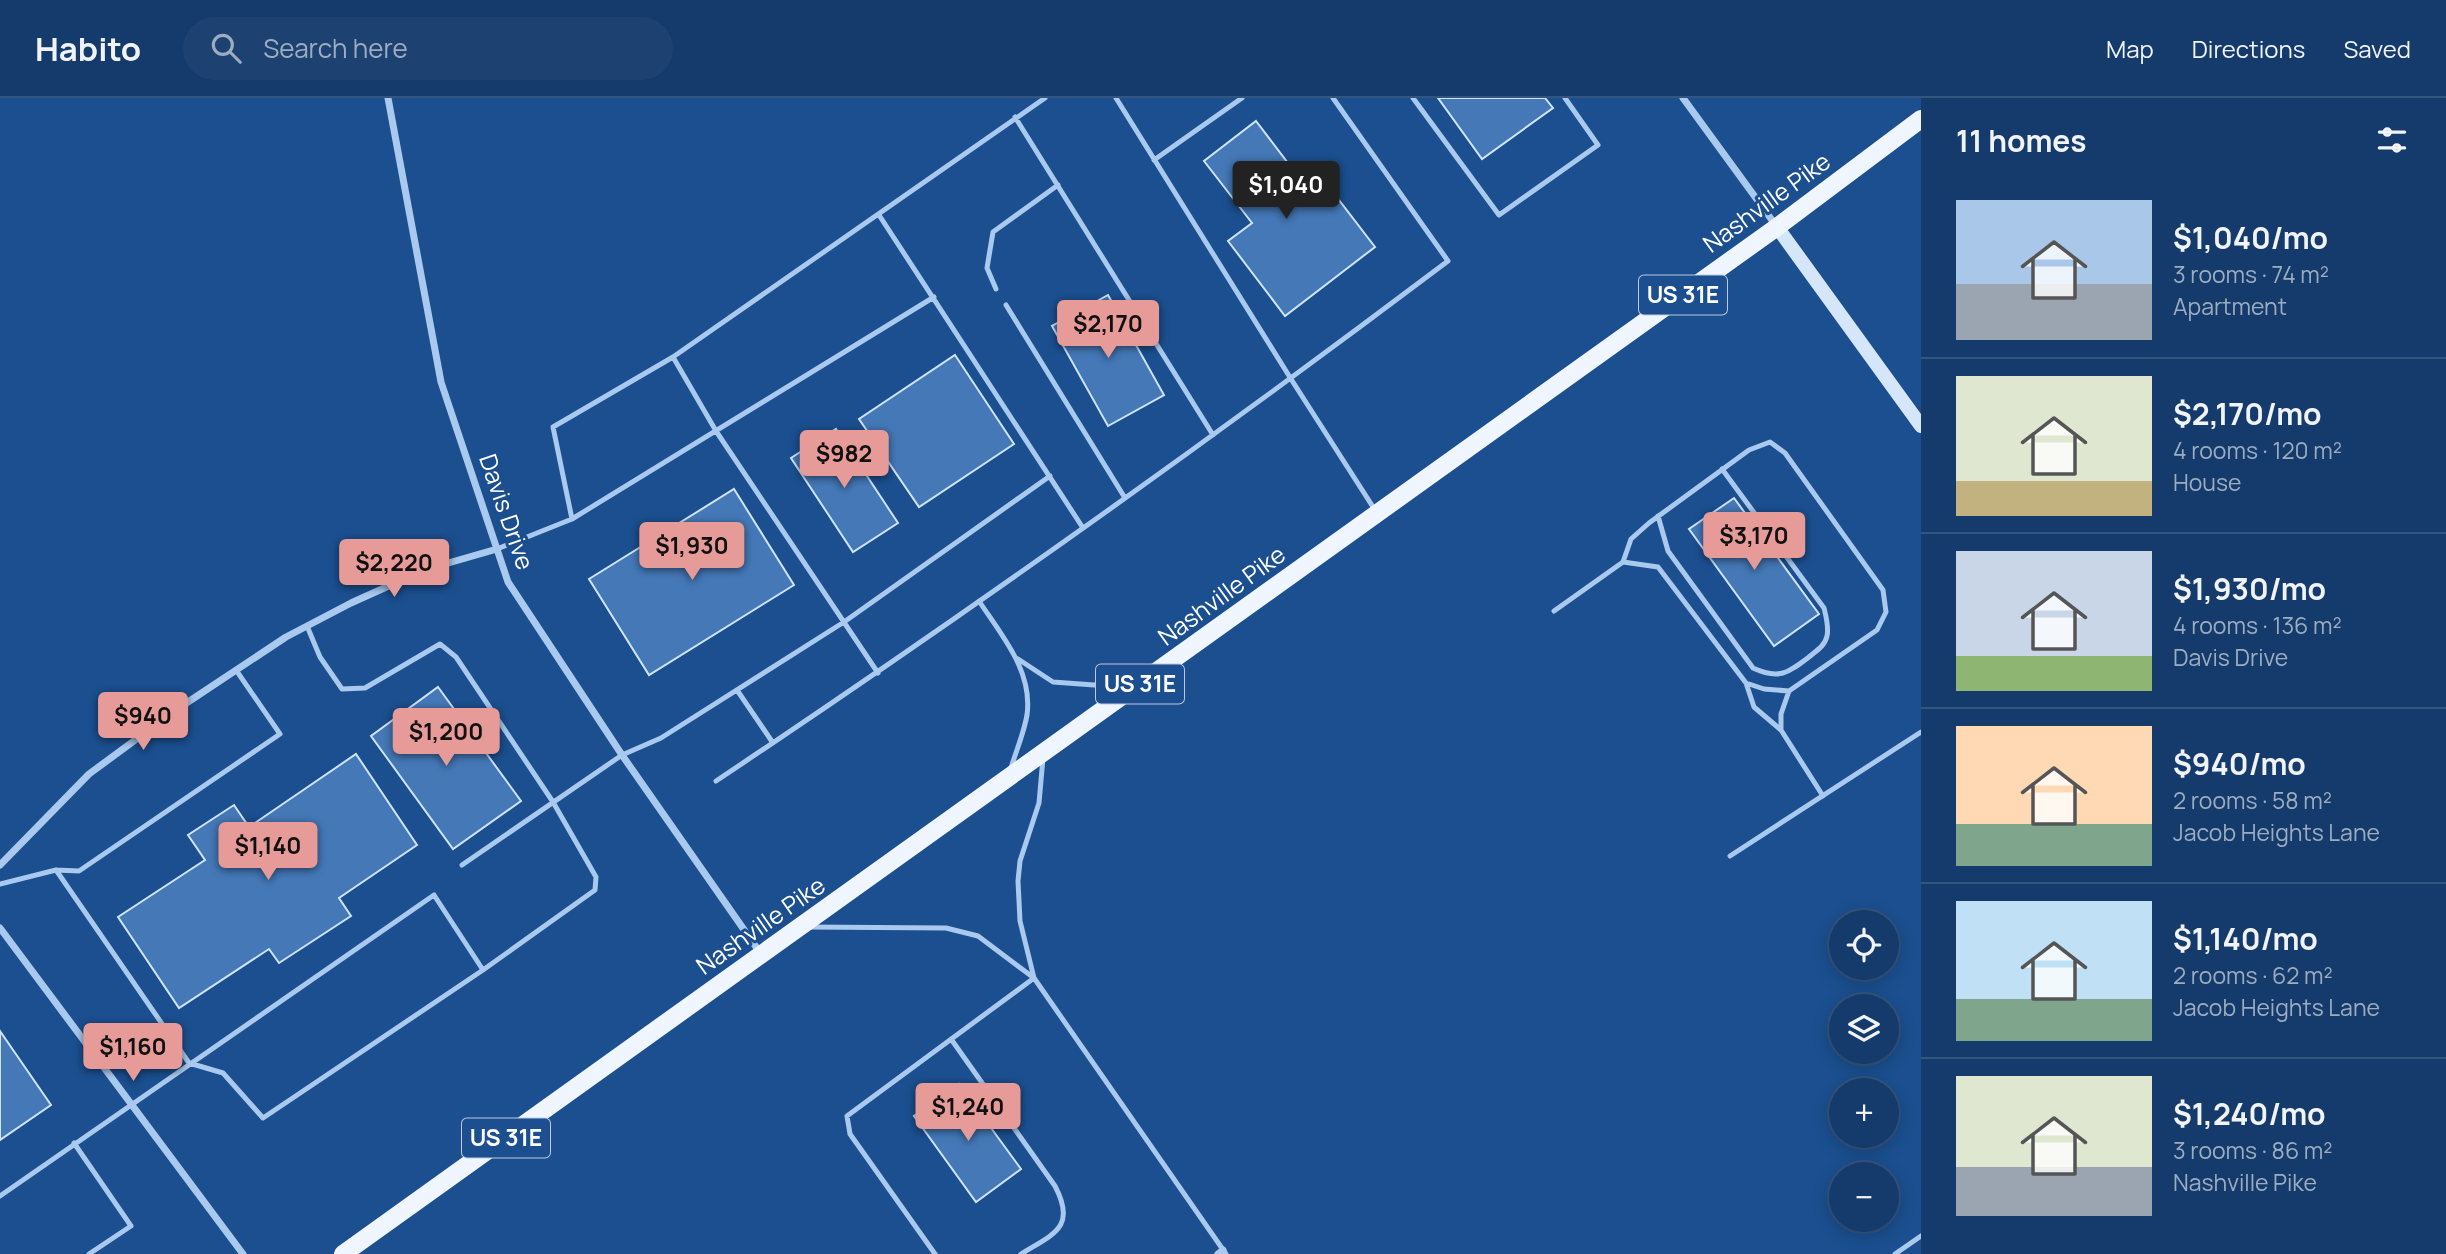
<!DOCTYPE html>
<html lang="en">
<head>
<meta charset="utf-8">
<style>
	body { margin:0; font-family:Manrope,sans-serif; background:#1d4271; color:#f1f3f6; height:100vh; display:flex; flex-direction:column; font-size:26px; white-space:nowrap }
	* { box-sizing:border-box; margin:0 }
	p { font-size:23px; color:#9dadc1 }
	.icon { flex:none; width:38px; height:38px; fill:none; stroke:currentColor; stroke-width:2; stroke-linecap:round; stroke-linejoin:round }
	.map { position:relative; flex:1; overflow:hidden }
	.panel { display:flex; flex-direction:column; background:#143b6b; width:525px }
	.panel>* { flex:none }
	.controls { position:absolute; left:1829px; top:812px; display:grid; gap:14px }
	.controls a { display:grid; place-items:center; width:70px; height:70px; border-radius:50%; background:#143b6b; box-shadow:0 4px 18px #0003,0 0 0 2px #33557e; font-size:35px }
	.price { position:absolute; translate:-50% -60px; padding:0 16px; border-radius:7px; background:#e69b98; color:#111; font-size:23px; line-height:46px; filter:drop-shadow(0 2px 4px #0008) }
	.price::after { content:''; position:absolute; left:50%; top:42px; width:21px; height:16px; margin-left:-10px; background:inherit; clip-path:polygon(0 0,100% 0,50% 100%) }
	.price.current { background:#222; color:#fff }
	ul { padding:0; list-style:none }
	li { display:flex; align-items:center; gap:21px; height:175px; padding:0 35px }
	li+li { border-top:2px solid #33557e }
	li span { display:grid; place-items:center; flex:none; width:196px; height:140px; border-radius:0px; color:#555 }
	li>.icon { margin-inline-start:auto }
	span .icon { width:84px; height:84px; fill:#fffc; stroke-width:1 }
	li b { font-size:30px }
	h2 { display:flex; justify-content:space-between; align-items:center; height:84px; padding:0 35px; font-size:30px }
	header { display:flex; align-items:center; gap:42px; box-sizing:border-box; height:98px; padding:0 35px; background:#143b6b; border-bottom:2px solid #33557e }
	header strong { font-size:33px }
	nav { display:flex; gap:38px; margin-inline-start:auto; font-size:24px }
	.search { width:490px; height:63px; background:#1d4271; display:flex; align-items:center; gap:18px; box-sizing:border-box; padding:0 24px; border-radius:38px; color:#9dadc1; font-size:26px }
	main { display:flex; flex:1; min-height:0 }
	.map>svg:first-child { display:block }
	.building { fill:#4478b7; stroke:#cfe3fa; stroke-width:2 }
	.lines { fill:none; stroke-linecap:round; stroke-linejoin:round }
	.lane { stroke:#a9c9ee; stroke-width:5 }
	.street { stroke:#a9c9ee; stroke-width:7 }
	.secondary { stroke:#d6e6fa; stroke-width:14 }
	.primary { stroke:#f0f6ff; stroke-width:18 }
	.labels { text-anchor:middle; stroke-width:6; stroke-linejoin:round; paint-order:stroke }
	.shield { fill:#1b4f8f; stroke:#bbcadd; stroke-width:2 }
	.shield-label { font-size:23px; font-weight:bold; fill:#fff }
	.street-label { font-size:24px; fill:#fff; stroke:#1b4f8f }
</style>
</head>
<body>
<header>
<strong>Habito</strong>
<div class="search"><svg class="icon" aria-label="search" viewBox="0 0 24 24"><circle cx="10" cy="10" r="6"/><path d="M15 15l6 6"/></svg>Search here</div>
<nav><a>Map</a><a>Directions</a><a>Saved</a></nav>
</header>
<main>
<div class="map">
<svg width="1921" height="1156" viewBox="0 0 1921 1156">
	<rect width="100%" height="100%" fill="#1b4f8f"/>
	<path class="building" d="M1438 0H1545L1553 10 1482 61Z
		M1256 23 1304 86 1322 80 1375 149 1285 218 1228 143 1252 125 1204 63Z
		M1108 197 1164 297 1108 328 1052 228Z
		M955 257 1014 346 919 409 859 321Z
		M836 331 898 425 853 454 791 360Z
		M734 391 794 487 649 577 589 481Z
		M1734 400 1819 516 1774 548 1689 431Z
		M438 589 521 703 453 751 371 638Z
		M356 656 417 747 339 800 351 818 279 865 269 851 179 910 118 819 205 762 188 737 234 707 249 729Z
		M0 933 51 1007 0 1042Z
		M959 986 1021 1071 976 1104 914 1018Z"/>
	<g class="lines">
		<path class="lane" d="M1116 0 1291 281 1375 412
			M1413 0 1499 117 1598 47 1565 0
			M1015 19 1213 337
			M1154 62 1242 0
			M879 117 1083 430
			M996 191 987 170 993 134 1058 87
			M1006 207 1125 400
			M673 259 716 333 878 575
			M1658 418 1668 453 1753 570C1779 582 1788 575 1809 559 1816 553 1825 548 1827 538 1829 529 1826 518 1824 510L1722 371
			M572 421 553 329 673 259 1045 0
			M497 451 572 421 934 199
			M979 503C1002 538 1033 573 1027 617 1024 635 1016 653 1011 670
			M1554 513 1623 464
			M1018 561 1053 584 1094 587 1134 582
			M1746 585 1764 591 1789 593
			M737 592 773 645
			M1781 632V616L1789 593 1877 532 1886 514 1883 492 1785 355 1770 344 1749 352 1649 425 1631 441 1623 464 1658 469 1746 585 1754 609 1781 632 1823 698
			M716 683C965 517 1209 343 1448 163L1333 0
			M1730 758 1921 634
			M462 767 622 657 661 640 844 524 1050 378
			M56 772 189 965 223 975 263 1020 483 872 595 792 596 779 553 704 456 559 440 546 365 590 342 591 320 559 307 528
			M0 786 56 772 79 773 280 636 236 572
			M807 829 946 830 978 838 1034 880 1226 1156
			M1034 880 1020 823 1018 783 1020 763 1039 705 1043 660
			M951 941 1055 1088C1077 1130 1053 1136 1021 1156
			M74 1045 131 1128 89 1156
			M0 1098 434 797 483 872
			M935 1156 850 1036 847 1018 1034 880
			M1895 1156 1921 1138"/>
		<path class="street" d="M388 0 441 284 508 484 622 657 761 856
			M1683 0 1777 129
			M0 767 89 676 176 612 286 539 351 505 424 472 497 451
			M0 830 243 1156
			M1218 1156 1223 1152"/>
		<path class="secondary" d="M1777 129 1921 328"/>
		<path class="primary" d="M343 1156 1777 129 1921 21"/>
	</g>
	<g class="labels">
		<g class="shield">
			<rect x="1639" y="177.5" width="88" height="39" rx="5"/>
			<rect x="1096" y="566.5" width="88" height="39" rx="5"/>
			<rect x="462" y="1020.5" width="88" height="39" rx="5"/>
		</g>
		<g class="shield-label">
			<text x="1683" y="205">US 31E</text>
			<text x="1140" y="594">US 31E</text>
			<text x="506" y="1048">US 31E</text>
		</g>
		<g class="street-label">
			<text transform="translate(1767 105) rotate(-36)" y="8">Nashville Pike</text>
			<text transform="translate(506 414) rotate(71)" y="8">Davis Drive</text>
			<text transform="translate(1222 498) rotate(-36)" y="8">Nashville Pike</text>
			<text transform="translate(761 828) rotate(-35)" y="8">Nashville Pike</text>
		</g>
	</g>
</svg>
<div class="controls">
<a><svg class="icon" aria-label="locate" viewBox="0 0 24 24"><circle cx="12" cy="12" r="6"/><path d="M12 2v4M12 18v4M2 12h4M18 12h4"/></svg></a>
<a><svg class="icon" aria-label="layers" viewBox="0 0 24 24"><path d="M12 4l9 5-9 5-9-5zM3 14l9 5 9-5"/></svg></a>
<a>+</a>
<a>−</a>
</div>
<b class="price current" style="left:1286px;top:123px">$1,040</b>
<b class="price" style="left:1108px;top:262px">$2,170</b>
<b class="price" style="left:844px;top:392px">$982</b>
<b class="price" style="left:1754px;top:474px">$3,170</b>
<b class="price" style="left:692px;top:484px">$1,930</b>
<b class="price" style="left:394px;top:501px">$2,220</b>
<b class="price" style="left:143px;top:654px">$940</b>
<b class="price" style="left:446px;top:670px">$1,200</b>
<b class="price" style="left:268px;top:784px">$1,140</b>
<b class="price" style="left:133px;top:985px">$1,160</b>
<b class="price" style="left:968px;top:1045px">$1,240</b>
</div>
<section class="panel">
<h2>11 homes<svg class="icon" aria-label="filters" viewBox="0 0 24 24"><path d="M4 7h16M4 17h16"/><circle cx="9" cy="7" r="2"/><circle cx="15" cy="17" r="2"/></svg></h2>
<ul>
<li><span style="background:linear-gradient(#a9c7e8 60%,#9aa5b1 0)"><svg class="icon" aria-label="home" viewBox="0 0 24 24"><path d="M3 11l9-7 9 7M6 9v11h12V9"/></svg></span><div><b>$1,040/mo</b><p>3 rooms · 74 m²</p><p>Apartment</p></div></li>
<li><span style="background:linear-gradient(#dfe7d0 75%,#c2b280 0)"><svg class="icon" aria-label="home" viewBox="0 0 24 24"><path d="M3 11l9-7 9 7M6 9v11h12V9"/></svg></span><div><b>$2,170/mo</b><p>4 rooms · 120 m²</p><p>House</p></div></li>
<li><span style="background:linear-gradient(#c9d6e8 75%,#8fb573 0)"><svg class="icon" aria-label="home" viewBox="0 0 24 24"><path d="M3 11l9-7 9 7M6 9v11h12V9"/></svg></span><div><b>$1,930/mo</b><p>4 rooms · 136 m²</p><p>Davis Drive</p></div></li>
<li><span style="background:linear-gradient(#ffd9b3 70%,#7fa58c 0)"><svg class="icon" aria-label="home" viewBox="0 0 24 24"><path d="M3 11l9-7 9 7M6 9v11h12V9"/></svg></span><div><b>$940/mo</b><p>2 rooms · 58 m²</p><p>Jacob Heights Lane</p></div></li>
<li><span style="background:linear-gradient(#bfe0f5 70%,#7fa58c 0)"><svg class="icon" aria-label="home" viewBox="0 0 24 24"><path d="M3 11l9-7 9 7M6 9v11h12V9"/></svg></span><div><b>$1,140/mo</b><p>2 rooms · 62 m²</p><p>Jacob Heights Lane</p></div></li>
<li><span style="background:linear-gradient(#dfe7d0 65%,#9aa5b1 0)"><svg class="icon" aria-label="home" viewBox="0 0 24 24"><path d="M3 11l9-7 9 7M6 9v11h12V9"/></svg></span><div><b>$1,240/mo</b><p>3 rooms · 86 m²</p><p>Nashville Pike</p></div></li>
</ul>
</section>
</main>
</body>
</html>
